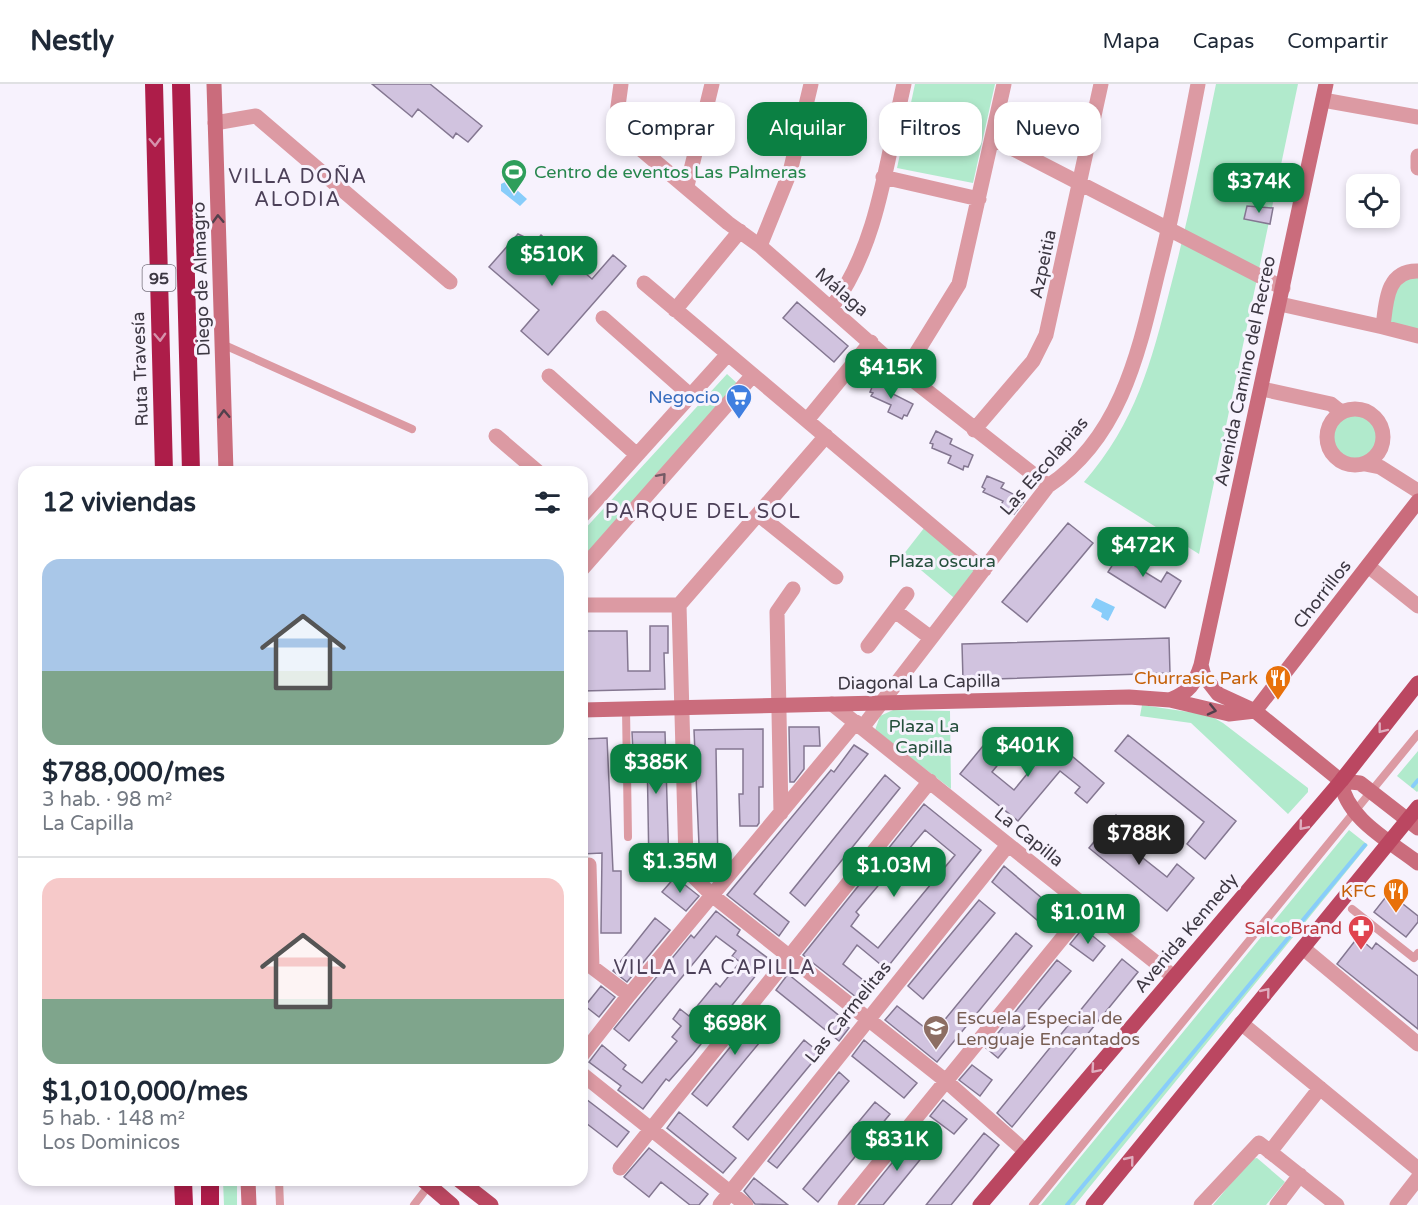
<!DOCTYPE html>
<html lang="es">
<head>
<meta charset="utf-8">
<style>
	body { margin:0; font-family:"Varela Round",sans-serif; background:#f2f2f3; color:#1f2937; height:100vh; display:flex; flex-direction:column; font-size:22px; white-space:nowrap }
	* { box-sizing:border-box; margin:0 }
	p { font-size:20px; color:#747a83 }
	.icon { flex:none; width:33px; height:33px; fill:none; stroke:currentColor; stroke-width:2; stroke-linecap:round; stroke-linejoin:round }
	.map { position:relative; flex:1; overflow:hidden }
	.drawer { position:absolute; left:18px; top:382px; width:570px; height:720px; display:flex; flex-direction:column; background:#fff; border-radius:18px; box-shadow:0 3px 9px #0003 }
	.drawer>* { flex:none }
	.top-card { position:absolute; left:606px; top:18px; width:570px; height:54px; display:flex; gap:12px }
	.controls { position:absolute; left:1346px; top:90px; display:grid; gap:12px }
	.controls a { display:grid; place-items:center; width:54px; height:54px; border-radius:12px; background:#fff; box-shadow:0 3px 9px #0003; font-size:30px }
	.price { position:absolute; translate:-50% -51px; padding:0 14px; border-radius:12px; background:#0b8043; color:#fff; font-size:20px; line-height:39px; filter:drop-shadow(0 2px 3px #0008) }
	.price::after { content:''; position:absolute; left:50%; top:36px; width:18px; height:14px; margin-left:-9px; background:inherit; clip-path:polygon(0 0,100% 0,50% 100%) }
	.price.active { background:#222; color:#fff }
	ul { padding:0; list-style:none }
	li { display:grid; align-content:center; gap:12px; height:318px; padding:0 24px }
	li+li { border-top:2px solid #e0e1e3 }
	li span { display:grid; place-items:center; height:186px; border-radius:18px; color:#555 }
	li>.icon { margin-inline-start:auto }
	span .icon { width:108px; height:108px; fill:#fffc; stroke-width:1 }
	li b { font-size:26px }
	h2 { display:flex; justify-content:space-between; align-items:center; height:72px; padding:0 24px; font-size:26px }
	.pill { padding:0 21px; border-radius:18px; background:#fff; box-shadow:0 3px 9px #0003; font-size:21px; line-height:54px }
	.pill.active { background:#0b8043; color:#fff }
	header { display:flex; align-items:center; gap:36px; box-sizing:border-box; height:84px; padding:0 30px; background:#fff; border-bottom:2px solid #e0e1e3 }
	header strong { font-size:28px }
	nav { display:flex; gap:33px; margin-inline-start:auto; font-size:21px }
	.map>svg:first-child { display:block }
	.green { fill:#b1eacc }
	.water { fill:#88cdfa }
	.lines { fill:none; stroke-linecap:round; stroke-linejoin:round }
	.stream { stroke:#88cdfa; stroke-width:4 }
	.building { fill:#d1c3df; stroke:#847791; stroke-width:1.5; fill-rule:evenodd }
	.lane { stroke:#dc9aa3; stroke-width:8 }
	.street { stroke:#dc9aa3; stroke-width:15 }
	.secondary { stroke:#ca6c7c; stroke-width:15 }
	.primary { stroke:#bb4761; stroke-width:15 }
	.highway { stroke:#ad1d49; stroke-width:18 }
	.oneway { stroke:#d692ac }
	.oneway2 { stroke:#52404c }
	.oneway3 { stroke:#755a65 }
	.oneway4 { stroke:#dfaebf }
	.labels { text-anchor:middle; stroke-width:6; stroke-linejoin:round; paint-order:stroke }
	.shield { fill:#f7f2fd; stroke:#75707b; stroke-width:1.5 }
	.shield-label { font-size:16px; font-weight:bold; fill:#3d3843 }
	.leisure-label { font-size:18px; fill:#27864d; stroke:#f7f2fd; text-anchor:start }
	.street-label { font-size:18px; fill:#3d3843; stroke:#f7f2fd }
	.shop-label { font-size:18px; fill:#366cbe; stroke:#f7f2fd; text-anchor:end }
	.park-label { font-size:18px; fill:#254f3c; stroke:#f7f2fd }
	.food-label { font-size:18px; fill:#c56008; stroke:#f7f2fd; text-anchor:end }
	.health-label { font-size:18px; fill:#be3a42; stroke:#f7f2fd; text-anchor:end }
	.education-label { font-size:18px; fill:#785e54; stroke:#f7f2fd; text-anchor:start }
	.neighbourhood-label { font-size:20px; letter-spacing:1.5px; fill:#4c4058; stroke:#f7f2fd }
</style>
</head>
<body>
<header>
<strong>Nestly</strong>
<nav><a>Mapa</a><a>Capas</a><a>Compartir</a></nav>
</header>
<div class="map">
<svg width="1418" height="1121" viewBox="0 0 1418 1121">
	<rect width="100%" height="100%" fill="#f7f2fd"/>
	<path class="green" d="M915 0H995L973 99 897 84Z
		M1216 0H1298L1199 470 1084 398C1136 338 1151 279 1170 205 1188 137 1202 68 1216 0Z
		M1418 192V246L1389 239 1393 210 1402 196Z
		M727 290 739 301 582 476V448Z
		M1331 354a24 24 0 1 1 48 0a24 24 0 1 1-48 0Z
		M928 439 984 486 959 518 903 471Z
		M1142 621 1209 631 1223 639 1308 704V708L1288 730 1191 639 1140 632Z
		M893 626 950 627 951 705 875 646 880 632Z
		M1418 667V707L1417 708 1397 692Z
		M1349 746 1368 761 1075 1121H1041Z
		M1257 1074 1285 1098 1266 1121H1213L1251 1075Z
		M223 1097H237V1121H224Z"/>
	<path class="water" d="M507 97 527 115 520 122 501 107V100Z
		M1096 514 1115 523 1108 537 1101 533 1102 529 1091 523Z"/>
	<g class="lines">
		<path class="stream" d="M1413 702 1418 696
			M1067 1121 1365 761"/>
	</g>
	<path class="building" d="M372 0H430L482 42 468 58 456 49 453 54 418 25 412 33Z
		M1247 122 1273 124 1270 140 1244 135Z
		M518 150 535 158 541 151 592 195 613 171 626 182 548 271 521 247 539 226 489 183Z
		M797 218 848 262 834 278 783 234Z
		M875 296 892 303 889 308 913 320 907 332 904 331 902 335 888 328 891 321 871 312 873 309 870 308Z
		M936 347 952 355 950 360 973 371 968 383 964 382 963 386 948 379 951 372 932 364 933 360 930 359Z
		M987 392 1004 399 1001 404 1025 416 1014 430 1000 423 1003 417 983 408 985 405 982 403Z
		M1068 439 1093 459 1027 538 1002 518Z
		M1125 461 1142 471 1135 482 1161 498 1167 488 1181 497 1165 524 1108 488Z
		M650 542H668V569H664L665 605 582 607V547H627L628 587H650Z
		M1169 554 1170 589 963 596 962 560Z
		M789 643H819L820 662H804V685L794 698H790Z
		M763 645V703H759V739L757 742H740L739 710H743V665H716L718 784H700L694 646Z
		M632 648H665L669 783 649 784 647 667 633 668Z
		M1128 651 1236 737 1205 775 1187 760 1204 738 1115 667Z
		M607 654 613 787H621V849H601L602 769 582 770V655Z
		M987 657 1005 672 992 688 1014 706 1054 657 1104 699 1087 719 1075 709 1080 703 1060 687 1018 737 960 690Z
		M854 661 868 670 754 810 789 838 779 852 727 811 831 686 834 688Z
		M885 691 900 704 805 822 790 809Z
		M924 720 981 766 886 885 857 861 843 880 872 903 861 917 803 871ZM925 746 955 771 878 864 851 842 859 831 856 828Z
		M1116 731 1134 746 1124 759 1167 793 1177 780 1194 794 1167 827 1089 764Z
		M1004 782 1056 826 1044 842 992 798Z
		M675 793 699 812 686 827 662 808Z
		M1389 809 1418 832V838L1406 853 1374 828Z
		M979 816 995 829 923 915 908 902Z
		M716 827 740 846 737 851 769 875 693 970 669 997 666 995 643 1025 618 1006 621 1002 589 978 602 961 626 981 623 985 642 999 677 957 672 953 681 942 673 935 680 925 689 932 716 899 720 903 740 878 732 872 736 867 716 852 629 957 614 945 691 851 694 854Z
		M655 834 670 846 627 898 613 887Z
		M1083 844 1105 862 1093 877 1070 860Z
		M1016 849 1032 862 937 978 885 936 897 922 933 950Z
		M1358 853 1372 865 1376 859 1418 892V945L1337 880Z
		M1122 875 1138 888 1012 1043 997 1029Z
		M1057 876 1071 887 998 974 986 964Z
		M788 890 847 938 844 941 849 944 839 957 776 906Z
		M601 902 615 913 599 933 585 922Z
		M763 923 779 935 707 1022 692 1010Z
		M804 956 820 969 748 1056 733 1043Z
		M864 956 917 999 904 1014 852 972Z
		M972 981 992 996 980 1012 959 996Z
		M839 988 849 997 777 1084 768 1077Z
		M582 1012 629 1048 617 1063 582 1036Z
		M943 1016 967 1035 954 1050 930 1032Z
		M875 1018 890 1030 818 1118 803 1105Z
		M679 1028 736 1074 723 1089 667 1044Z
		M917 1048 932 1061 906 1093 883 1121H858Z
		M984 1049 999 1061 973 1094 951 1121H926Z
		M649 1064 708 1110 699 1121H690L661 1098 649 1113 624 1093Z
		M754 1094 788 1121 755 1120 744 1107Z"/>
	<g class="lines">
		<path class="lane" d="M222 260 412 345
			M626 625 628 753
			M1352 825 1414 874 1418 869
			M279 1096 280 1121
			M414 1121 430 1100
			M1033 1121 1418 650"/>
		<path class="street" d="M621 0 616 37 624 51 728 139 760 162 904 289 1048 402
			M1323 16 1418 33
			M215 39 256 32 450 198
			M992 54 1283 204
			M1418 72V84
			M883 93 979 115
			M687 102 712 0
			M760 162 790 88 811 0
			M644 199 984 486
			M1280 220 1383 243C1386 219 1386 186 1418 187
			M831 224C878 164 887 73 904 0
			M675 226 740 147
			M603 234 690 311
			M1383 243 1418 252
			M904 289 959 200 1004 0
			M549 292 637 371
			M1262 305 1331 320 1341 328
			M1327 353a28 28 0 1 1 56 0a28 28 0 1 1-56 0Z
			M807 336 871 258
			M974 346 1033 277 1046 251 1101 0
			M496 352 538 388
			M826 352 679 521 686 777 694 793 713 812 946 997 1025 1067
			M1365 380 1380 383 1418 407
			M759 431 836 493
			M582 432 728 270
			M1368 482 1418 522
			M582 485 753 291
			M582 521H679
			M895 527 931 554
			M868 562 907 510
			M832 620 1174 893
			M862 644 1048 402C1121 354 1139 267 1158 188 1174 126 1186 63 1198 0
			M781 729 777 528 793 505
			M589 781 592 883 629 911
			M1303 864 1418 960
			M1241 939 1418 1085
			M582 971 629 911 856 638
			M582 990 746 1121
			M1270 1068 1320 1004
			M620 1084 930 697
			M720 1121 1008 761
			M845 1121 1086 825
			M1201 1121 1259 1059 1337 1121
			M1277 1121 1300 1091
			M1397 1121 1418 1094"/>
		<path class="secondary" d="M214 0 226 388
			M1201 581 1204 592 1218 610 1255 627 1341 697 1360 699 1418 744
			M1170 616C1189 608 1195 600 1201 581L1326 0
			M582 626 1129 613 1170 616 1229 630 1255 627
			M1255 627 1418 417
			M1341 697C1346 735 1390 757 1418 779
			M248 1096 249 1121"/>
		<path class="primary" d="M423 1096 452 1121
			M459 1096 491 1121
			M980 1121 1341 697 1418 599
			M1093 1121 1418 723"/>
		<path class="highway" d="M154 0 164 388
			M181 0 191 388
			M183 1096 184 1121
			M210 1096V1121"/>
	</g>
	<defs><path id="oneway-chevron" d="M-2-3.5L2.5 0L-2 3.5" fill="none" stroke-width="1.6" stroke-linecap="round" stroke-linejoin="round" transform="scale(1.5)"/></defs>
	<g class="oneway">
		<use href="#oneway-chevron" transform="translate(155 58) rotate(88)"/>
		<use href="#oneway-chevron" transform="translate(160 253) rotate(88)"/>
	</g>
	<g class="oneway2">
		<use href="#oneway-chevron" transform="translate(218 135) rotate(-92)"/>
		<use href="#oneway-chevron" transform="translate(224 330) rotate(-92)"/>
		<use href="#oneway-chevron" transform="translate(1212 626) rotate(13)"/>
	</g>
	<use class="oneway3" href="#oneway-chevron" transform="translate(662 393) rotate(-49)"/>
	<g class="oneway4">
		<use href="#oneway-chevron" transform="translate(1382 645) rotate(128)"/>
		<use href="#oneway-chevron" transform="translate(1303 742) rotate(130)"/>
		<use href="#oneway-chevron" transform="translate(1266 908) rotate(-51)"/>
		<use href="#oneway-chevron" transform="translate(1095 985) rotate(131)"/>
		<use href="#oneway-chevron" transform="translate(1130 1076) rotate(-51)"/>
	</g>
	<defs>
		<g id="stadium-pin" transform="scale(1.35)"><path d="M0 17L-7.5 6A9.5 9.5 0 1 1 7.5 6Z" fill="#2e9e5b" stroke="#f7f2fd"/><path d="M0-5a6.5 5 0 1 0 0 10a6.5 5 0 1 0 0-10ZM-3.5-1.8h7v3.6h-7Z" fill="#fff"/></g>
		<g id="supermarket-pin" transform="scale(1.35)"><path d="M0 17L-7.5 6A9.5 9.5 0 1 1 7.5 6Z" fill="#3f7fe0" stroke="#f7f2fd"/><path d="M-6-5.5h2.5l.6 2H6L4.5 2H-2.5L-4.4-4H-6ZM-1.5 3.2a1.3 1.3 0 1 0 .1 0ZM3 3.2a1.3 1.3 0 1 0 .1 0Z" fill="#fff"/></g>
		<g id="restaurant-pin" transform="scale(1.35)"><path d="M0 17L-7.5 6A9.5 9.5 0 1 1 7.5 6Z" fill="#e8710a" stroke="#f7f2fd"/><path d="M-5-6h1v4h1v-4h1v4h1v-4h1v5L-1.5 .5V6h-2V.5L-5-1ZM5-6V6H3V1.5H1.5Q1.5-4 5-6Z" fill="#fff"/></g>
		<g id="pharmacy-pin" transform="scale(1.35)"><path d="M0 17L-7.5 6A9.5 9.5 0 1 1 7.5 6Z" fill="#e0444e" stroke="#f7f2fd"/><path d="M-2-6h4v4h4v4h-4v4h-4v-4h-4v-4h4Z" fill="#fff"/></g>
		<g id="school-pin" transform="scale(1.35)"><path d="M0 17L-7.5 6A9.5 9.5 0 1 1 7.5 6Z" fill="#8d6e63" stroke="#f7f2fd"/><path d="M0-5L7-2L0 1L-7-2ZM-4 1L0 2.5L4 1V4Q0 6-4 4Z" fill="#fff"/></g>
	</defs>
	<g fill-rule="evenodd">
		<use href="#stadium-pin" x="514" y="88"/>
		<use href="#supermarket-pin" x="739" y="313"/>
		<use href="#restaurant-pin" x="1278" y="594"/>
		<use href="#restaurant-pin" x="1396" y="807"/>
		<use href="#pharmacy-pin" x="1361" y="844"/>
		<use href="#school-pin" x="936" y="944"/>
	</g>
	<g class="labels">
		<rect class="shield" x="142.5" y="181" width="33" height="26" rx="4.5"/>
		<g class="shield-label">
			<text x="159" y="200">95</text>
		</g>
		<g class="leisure-label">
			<text x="534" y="94">Centro de eventos Las Palmeras</text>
		</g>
		<g class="street-label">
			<text transform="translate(1043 180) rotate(-78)" y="6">Azpeitia</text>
			<text transform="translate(201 195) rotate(-92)" y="6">Diego de Almagro</text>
			<text transform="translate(842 208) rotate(41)" y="6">Málaga</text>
			<text transform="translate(140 285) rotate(-92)" y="6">Ruta Travesía</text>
			<text transform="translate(1245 287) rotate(-78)" y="6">Avenida Camino del Recreo</text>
			<text transform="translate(1044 382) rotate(-49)" y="6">Las Escolapias</text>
			<text transform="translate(1322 510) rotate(-52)" y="6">Chorrillos</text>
			<text transform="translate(919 598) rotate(-1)" y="6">Diagonal La Capilla</text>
			<text transform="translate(1029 753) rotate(39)" y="6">La Capilla</text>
			<text transform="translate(1186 849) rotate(-50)" y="6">Avenida Kennedy</text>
			<text transform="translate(848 928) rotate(-51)" y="6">Las Carmelitas</text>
		</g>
		<g class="shop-label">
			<text x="720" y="319">Negocio</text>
		</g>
		<g class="park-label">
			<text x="942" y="483">Plaza oscura</text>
			<text x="924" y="648">Plaza La<tspan x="924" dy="21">Capilla</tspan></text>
		</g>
		<g class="food-label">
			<text x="1258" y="600">Churrasic Park</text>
			<text x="1376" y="813">KFC</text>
		</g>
		<g class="health-label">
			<text x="1342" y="850">SalcoBrand</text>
		</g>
		<g class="education-label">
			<text x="956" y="940">Escuela Especial de<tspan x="956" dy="21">Lenguaje Encantados</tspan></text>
		</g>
		<g class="neighbourhood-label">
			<text x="298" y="99">VILLA DOÑA<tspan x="298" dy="23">ALODIA</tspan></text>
			<text x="703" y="434">PARQUE DEL SOL</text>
			<text x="715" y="890">VILLA LA CAPILLA</text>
		</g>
	</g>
</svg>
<div class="controls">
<a><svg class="icon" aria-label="locate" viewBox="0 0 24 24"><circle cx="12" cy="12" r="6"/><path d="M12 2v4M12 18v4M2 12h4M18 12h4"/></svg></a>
</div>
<b class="price" style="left:1259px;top:130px">$374K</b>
<b class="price" style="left:552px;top:203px">$510K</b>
<b class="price" style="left:891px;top:316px">$415K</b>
<b class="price" style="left:1143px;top:494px">$472K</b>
<b class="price" style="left:1028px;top:694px">$401K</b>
<b class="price" style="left:656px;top:711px">$385K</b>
<b class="price active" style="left:1139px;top:782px">$788K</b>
<b class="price" style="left:680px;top:810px">$1.35M</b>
<b class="price" style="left:894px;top:814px">$1.03M</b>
<b class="price" style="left:1088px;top:861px">$1.01M</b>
<b class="price" style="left:735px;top:972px">$698K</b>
<b class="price" style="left:897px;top:1088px">$831K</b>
<div class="top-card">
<a class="pill">Comprar</a>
<a class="pill active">Alquilar</a>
<a class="pill">Filtros</a>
<a class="pill">Nuevo</a>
</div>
<section class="drawer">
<h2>12 viviendas<svg class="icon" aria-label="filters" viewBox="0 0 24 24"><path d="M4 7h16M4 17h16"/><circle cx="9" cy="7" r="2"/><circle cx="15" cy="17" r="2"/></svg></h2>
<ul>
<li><span style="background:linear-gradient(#a9c7e8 60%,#7fa58c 0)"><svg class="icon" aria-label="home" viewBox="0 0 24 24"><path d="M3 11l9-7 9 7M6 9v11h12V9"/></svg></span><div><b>$788,000/mes</b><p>3 hab. · 98 m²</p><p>La Capilla</p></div></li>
<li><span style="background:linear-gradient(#f6c9c9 65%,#7fa58c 0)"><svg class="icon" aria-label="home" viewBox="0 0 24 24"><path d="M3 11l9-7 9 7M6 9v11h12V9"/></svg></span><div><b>$1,010,000/mes</b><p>5 hab. · 148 m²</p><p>Los Dominicos</p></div></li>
</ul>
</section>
</div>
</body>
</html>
